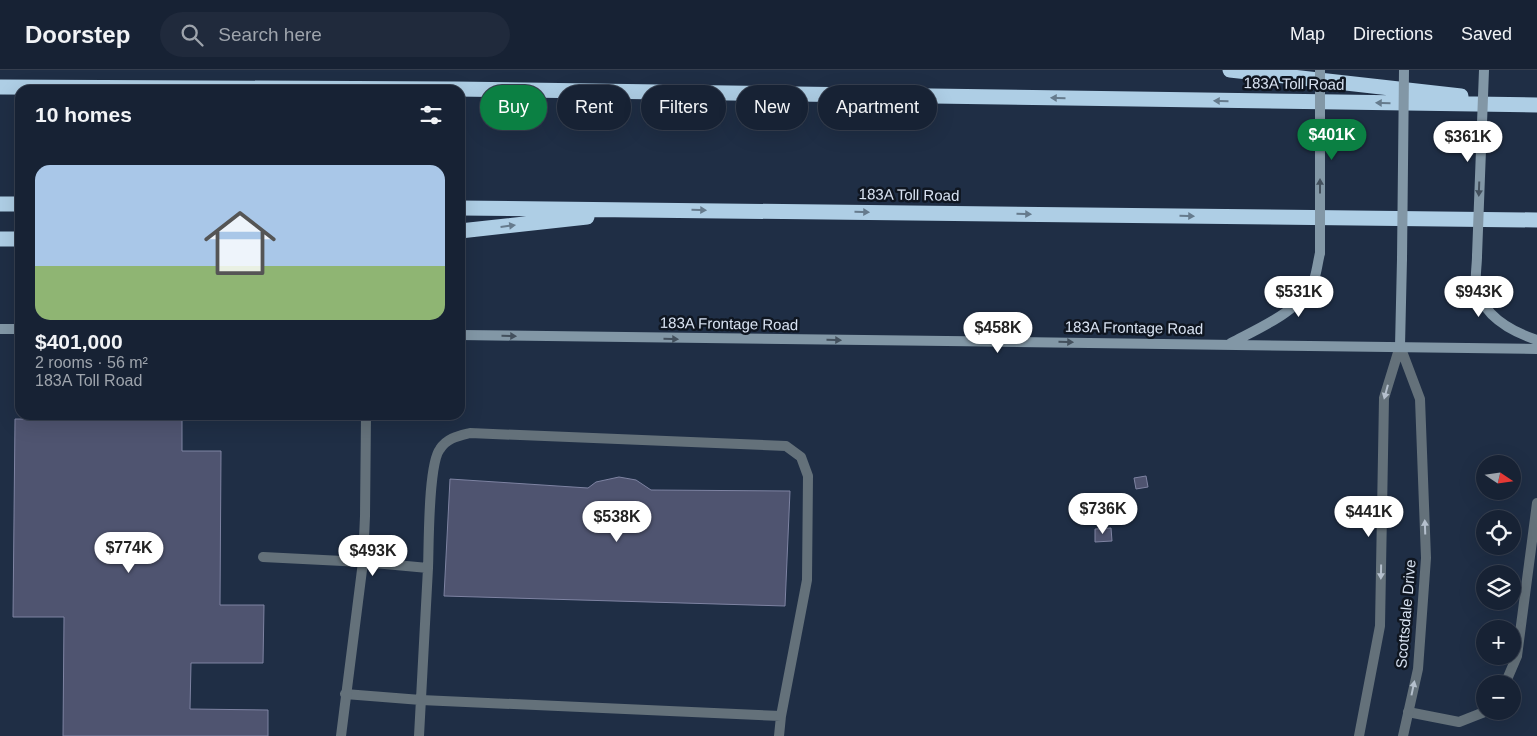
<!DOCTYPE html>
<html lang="en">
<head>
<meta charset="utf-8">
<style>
	body { margin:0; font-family:Arial,sans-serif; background:#202a3c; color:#f1f3f6; height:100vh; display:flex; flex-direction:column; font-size:19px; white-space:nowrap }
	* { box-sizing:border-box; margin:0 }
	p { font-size:16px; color:#9ea4ac }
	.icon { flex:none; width:28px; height:28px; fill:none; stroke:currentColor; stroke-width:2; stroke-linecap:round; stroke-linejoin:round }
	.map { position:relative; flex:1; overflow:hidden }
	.side { position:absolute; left:15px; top:15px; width:450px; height:335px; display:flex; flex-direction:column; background:#172234; border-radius:15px; box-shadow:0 5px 20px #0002,0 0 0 1px #363f4f }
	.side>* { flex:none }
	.top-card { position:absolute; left:480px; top:15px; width:475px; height:45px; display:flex; gap:10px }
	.needle { width:32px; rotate:103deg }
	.buttons { position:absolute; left:1476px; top:385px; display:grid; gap:10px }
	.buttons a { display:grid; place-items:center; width:45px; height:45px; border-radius:50%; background:#172234; box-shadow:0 5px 20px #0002,0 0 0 1px #363f4f; font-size:25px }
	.price { position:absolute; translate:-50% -42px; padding:0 11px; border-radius:18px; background:#fff; color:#222; font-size:16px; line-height:32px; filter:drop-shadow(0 1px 2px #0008) }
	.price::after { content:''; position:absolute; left:50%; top:30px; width:15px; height:11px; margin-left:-8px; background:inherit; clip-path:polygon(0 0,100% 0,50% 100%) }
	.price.selected { background:#0b8043; color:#fff }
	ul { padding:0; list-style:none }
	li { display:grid; align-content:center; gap:10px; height:265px; padding:0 20px }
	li+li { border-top:1px solid #363f4f }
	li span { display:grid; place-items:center; height:155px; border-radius:15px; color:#555 }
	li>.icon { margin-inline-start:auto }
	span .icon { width:90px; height:90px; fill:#fffc; stroke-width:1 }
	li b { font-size:21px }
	h2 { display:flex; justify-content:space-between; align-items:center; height:60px; padding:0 20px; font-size:21px }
	.chip { padding:0 18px; border-radius:22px; background:#172234; box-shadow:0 5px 20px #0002,0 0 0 1px #363f4f; font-size:18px; line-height:45px }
	.chip.selected { background:#0b8043; color:#fff }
	header { display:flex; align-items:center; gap:30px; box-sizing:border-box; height:70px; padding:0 25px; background:#172234; border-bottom:1px solid #363f4f }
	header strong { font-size:24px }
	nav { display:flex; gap:28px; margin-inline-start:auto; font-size:18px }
	.search { width:350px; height:45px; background:#202a3c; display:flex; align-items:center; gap:12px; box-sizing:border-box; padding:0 18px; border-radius:28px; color:#9ea4ac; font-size:19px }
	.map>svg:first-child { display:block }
	.building { fill:#4f5470; stroke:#7e83a2 }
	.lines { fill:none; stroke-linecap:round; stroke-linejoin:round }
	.lane { stroke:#64717a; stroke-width:10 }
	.street { stroke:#64717a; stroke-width:10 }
	.secondary { stroke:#8297a6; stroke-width:10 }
	.highway { stroke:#aecee5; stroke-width:15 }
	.secondary-bridge { stroke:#8297a6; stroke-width:10 }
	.oneway { fill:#667b8d }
	.oneway2 { fill:#43505d }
	.oneway3 { fill:#b5c0cd }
	.labels { text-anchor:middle; stroke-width:5; stroke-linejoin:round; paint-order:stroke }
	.street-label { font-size:15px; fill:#d8e2f1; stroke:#0f1621 }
</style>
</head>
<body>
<header>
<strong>Doorstep</strong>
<div class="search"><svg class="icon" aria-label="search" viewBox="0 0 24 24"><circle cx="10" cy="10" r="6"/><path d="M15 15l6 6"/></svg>Search here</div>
<nav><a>Map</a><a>Directions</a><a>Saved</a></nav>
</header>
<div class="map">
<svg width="1537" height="666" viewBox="0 0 1537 666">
	<rect width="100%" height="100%" fill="#1f2e45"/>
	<path class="building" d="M15 349 182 350V381H221L220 535H264L263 593H191L190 639 268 640V666H63L64 547H13Z
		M1146 406 1148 417 1136 419 1134 408Z
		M619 407 636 410 651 420 790 421 785 536 444 526 450 409 588 418 596 412Z
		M1111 458 1112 471 1095 472V459Z"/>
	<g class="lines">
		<path class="lane" d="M263 487 363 492 428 498C429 475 428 394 440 379 447 368 458 366 470 363L786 376 801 387 808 406 807 510 781 646 421 630 345 624
			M1505 614 1517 586 1537 433
			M1408 642 1459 652 1487 641
			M419 666 428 498
			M779 666 781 646"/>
		<path class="street" d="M1400 276 1420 329 1426 488 1418 599 1403 666
			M341 666 363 492 365 446 366 345
			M1359 666 1380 556 1384 328 1400 276"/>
		<path class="secondary" d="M1477 186C1477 195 1475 205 1476 214 1481 245 1510 261 1537 270
			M0 259H20
			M460 265C819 272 1178 271 1537 279
			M1231 273C1259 258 1301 241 1314 210 1317 201 1318 191 1320 183
			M1400 276 1402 189"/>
		<path class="highway" d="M1230 0 1461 26
			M0 17 455 19 1537 35
			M0 134H20
			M460 138 1537 150
			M460 161 587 147
			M0 169H20"/>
		<path class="secondary-bridge" d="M1320 183V0
			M1477 186 1484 0
			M1402 189 1404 0"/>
	</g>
	<defs><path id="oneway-solid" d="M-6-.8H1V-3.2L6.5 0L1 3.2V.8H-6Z" transform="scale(1.25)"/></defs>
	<g class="oneway">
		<use href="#oneway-solid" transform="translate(1058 28) rotate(-179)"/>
		<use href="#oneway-solid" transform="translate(1221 31) rotate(-179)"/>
		<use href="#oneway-solid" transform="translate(1383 33) rotate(-179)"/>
		<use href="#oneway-solid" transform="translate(699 140) rotate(1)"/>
		<use href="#oneway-solid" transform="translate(862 142) rotate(1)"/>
		<use href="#oneway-solid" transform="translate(1024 144) rotate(1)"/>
		<use href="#oneway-solid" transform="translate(1187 146) rotate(1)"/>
		<use href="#oneway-solid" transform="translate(508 156) rotate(-7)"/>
	</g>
	<g class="oneway2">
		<use href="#oneway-solid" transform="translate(1320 116) rotate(-90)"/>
		<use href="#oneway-solid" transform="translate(1479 119) rotate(92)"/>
		<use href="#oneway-solid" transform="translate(509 266) rotate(1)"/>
		<use href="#oneway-solid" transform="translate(671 269) rotate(1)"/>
		<use href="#oneway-solid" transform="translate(834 270) rotate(1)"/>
		<use href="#oneway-solid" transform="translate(1066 272) rotate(1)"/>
	</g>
	<g class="oneway3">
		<use href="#oneway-solid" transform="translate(1386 322) rotate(105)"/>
		<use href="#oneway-solid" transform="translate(1425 457) rotate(-92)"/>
		<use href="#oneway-solid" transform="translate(1381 502) rotate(91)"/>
		<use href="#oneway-solid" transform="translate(1413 618) rotate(-78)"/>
	</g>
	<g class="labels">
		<g class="street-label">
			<text transform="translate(1294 14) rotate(1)" y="5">183A Toll Road</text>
			<text transform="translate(909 125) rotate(1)" y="5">183A Toll Road</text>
			<text transform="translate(729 254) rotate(1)" y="5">183A Frontage Road</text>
			<text transform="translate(1134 258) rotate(1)" y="5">183A Frontage Road</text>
			<text transform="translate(1406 544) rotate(-85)" y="5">Scottsdale Drive</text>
		</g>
	</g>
</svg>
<div class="buttons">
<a><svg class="needle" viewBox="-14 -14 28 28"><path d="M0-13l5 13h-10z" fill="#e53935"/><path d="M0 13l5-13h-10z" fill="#9ea4ac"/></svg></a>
<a><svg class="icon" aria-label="locate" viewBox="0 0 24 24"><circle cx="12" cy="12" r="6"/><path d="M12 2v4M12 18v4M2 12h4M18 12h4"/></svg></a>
<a><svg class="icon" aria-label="layers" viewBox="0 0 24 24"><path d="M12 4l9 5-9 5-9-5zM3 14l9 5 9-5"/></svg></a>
<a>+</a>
<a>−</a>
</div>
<b class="price selected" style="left:1332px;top:91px">$401K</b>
<b class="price" style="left:1468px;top:93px">$361K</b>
<b class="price" style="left:1299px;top:248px">$531K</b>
<b class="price" style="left:1479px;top:248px">$943K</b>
<b class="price" style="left:998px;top:284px">$458K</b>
<b class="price" style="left:1103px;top:465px">$736K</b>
<b class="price" style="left:1369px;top:468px">$441K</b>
<b class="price" style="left:617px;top:473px">$538K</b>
<b class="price" style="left:129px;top:504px">$774K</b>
<b class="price" style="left:373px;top:507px">$493K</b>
<div class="top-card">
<a class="chip selected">Buy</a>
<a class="chip">Rent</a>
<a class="chip">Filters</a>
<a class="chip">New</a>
<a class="chip">Apartment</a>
</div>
<section class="side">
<h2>10 homes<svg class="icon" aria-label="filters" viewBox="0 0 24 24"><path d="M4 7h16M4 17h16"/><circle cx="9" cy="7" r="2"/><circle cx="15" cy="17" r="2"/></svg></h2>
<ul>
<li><span style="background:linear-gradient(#a9c7e8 65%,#8fb573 0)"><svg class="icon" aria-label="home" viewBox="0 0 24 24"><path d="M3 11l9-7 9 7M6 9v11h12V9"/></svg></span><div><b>$401,000</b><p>2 rooms · 56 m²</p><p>183A Toll Road</p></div></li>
</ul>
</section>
</div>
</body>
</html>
